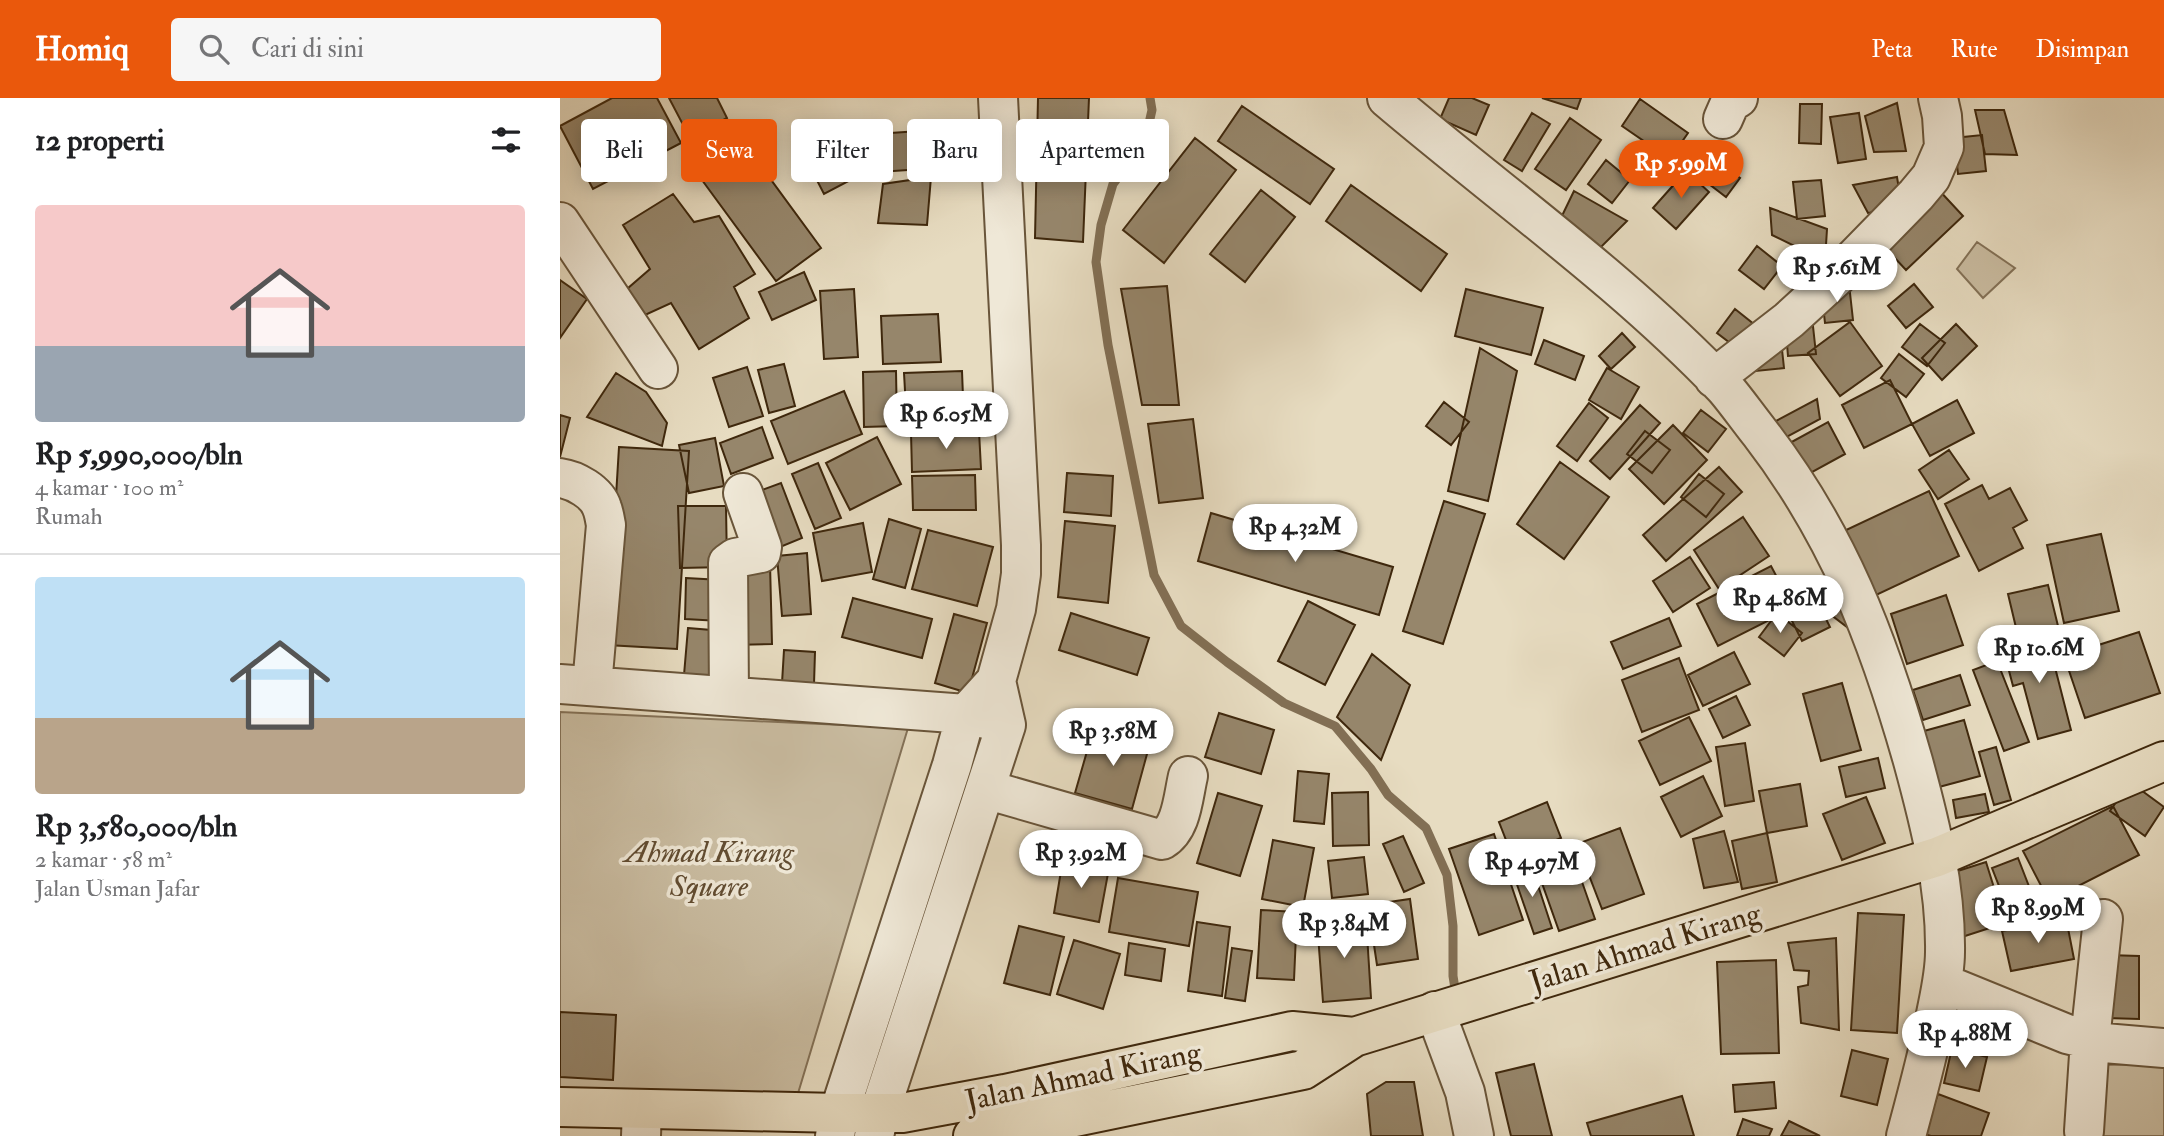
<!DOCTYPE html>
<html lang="id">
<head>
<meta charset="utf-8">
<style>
	body { margin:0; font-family:"IM FELL Double Pica",serif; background:#f6f6f6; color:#202124; height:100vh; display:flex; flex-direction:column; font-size:26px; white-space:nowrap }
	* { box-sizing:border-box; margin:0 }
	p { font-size:23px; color:#757577 }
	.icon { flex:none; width:38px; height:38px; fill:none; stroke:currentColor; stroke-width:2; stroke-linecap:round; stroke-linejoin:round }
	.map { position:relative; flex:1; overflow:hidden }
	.side { display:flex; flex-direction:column; background:#fff; width:560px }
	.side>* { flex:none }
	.hud { position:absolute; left:21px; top:21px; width:665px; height:63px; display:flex; gap:14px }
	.price { position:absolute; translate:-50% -60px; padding:0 16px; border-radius:24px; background:#fff; color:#222; font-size:23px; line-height:46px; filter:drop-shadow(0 2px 4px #0008) }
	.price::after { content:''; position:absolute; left:50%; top:42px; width:21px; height:16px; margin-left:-10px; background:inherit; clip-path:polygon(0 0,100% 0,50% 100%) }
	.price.on { background:#ea580c; color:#fff }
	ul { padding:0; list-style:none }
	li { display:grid; align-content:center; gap:14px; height:371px; padding:0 35px }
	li+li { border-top:2px solid #e0e0e0 }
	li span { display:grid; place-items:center; height:217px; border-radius:7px; color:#555 }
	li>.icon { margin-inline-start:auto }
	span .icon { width:126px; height:126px; fill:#fffc; stroke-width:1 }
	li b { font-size:30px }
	h2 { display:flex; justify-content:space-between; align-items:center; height:84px; padding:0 35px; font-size:30px }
	.chip { padding:0 24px; border-radius:7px; background:#fff; box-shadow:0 4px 18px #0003; font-size:24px; line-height:63px }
	.chip.on { background:#ea580c; color:#fff }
	header { display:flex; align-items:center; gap:42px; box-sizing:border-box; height:98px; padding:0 35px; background:#ea580c; color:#fff }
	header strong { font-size:33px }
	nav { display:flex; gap:38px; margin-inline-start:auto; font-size:24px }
	.search { width:490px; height:63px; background:#f6f6f6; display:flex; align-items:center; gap:18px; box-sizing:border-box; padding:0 24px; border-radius:7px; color:#757577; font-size:26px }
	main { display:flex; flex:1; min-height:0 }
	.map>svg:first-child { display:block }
	.green { fill:#cabda2; stroke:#847258; stroke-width:2 }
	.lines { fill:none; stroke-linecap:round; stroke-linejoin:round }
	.stream { stroke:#826f54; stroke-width:9 }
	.building { fill:#96866b; stroke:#3f280d; stroke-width:2 }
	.minor-casing { stroke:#69553a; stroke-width:42 }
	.major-casing { stroke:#3f280d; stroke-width:42 }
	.minor { stroke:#efe8d7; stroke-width:38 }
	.major { stroke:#e7dcc1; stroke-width:38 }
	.labels { text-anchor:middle; stroke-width:7; stroke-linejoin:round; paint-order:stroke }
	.park-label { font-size:30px; font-style:italic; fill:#624d32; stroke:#efe8d7 }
	.street-label { font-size:30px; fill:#3f280d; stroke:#efe8d7 }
</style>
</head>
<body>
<header>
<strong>Homiq</strong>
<div class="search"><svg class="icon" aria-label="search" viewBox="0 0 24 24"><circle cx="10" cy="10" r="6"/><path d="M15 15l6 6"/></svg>Cari di sini</div>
<nav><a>Peta</a><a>Rute</a><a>Disimpan</a></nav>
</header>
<main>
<section class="side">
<h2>12 properti<svg class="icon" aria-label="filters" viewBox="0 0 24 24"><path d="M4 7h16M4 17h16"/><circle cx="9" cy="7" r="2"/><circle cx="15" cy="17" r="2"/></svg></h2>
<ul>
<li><span style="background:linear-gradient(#f6c9c9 65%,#9aa5b1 0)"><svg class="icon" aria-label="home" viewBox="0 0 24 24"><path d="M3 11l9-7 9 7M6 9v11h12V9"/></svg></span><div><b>Rp 5,990,000/bln</b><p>4 kamar · 100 m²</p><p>Rumah</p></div></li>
<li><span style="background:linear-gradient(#bfe0f5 65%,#b9a48a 0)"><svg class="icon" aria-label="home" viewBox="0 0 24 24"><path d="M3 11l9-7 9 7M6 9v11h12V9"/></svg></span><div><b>Rp 3,580,000/bln</b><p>2 kamar · 58 m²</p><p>Jalan Usman Jafar</p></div></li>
</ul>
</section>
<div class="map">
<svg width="1604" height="1038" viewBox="0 0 1604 1038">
	<rect width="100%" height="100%" fill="#e7dcc1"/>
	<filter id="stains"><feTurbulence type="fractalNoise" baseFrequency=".00286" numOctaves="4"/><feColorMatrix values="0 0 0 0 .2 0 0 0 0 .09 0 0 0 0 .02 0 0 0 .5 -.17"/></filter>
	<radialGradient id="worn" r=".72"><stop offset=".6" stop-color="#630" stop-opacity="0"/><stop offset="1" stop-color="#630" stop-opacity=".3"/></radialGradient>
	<path class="green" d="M1417 144 1455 170 1423 200 1397 171Z
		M0 614 348 630 236 1002 0 991Z
		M1604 966V1038H1538L1537 967Z"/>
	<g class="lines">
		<path class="stream" d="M590 0 592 12 585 43 553 86 541 127 536 164 548 247 594 477 621 528 667 564 724 605 775 628 811 671 828 697 866 730 887 777 893 828V878L896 897"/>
	</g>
	<path class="building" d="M52 0H97L121 45 33 91 0 28Z
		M109 0H157L167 20 130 40Z
		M478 0H529L523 144 475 140Z
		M889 0H912L929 7 916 37 880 21Z
		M982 0H1021L1017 11Z
		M1080 1 1128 35 1110 61 1062 28Z
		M1337 5 1346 53 1314 54 1305 18Z
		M1240 6H1262L1261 46 1239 45Z
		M682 8 774 71 750 106 658 43Z
		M1415 12H1444L1457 57 1425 56Z
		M972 15 990 26 962 73 944 62Z
		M1299 15 1306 61 1278 65 1270 19Z
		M1010 20 1041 42 1006 92 975 71Z
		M374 32 377 70 319 74 316 36Z
		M1422 37 1426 73 1398 76 1394 40Z
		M635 40 676 72 604 165 563 132Z
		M280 43 298 78 264 96 246 61Z
		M187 49 261 150 216 183 142 82Z
		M1046 62 1070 82 1052 105 1028 86Z
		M1162 67 1180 80 1166 99 1149 86Z
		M1126 73 1149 94 1116 131 1093 110Z
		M371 79 367 127 318 125 323 86Z
		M1337 79 1342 110 1308 115 1293 87Z
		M1261 82 1265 118 1237 121 1233 84Z
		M791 87 887 156 861 193 766 123Z
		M1377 90 1403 118 1346 172 1320 144Z
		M701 92 735 119 685 184 650 156Z
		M1014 93 1067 123 1037 153 999 124Z
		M113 96 134 124 159 118 195 176 174 189 189 220 139 251 111 205 85 217 67 191 90 171 63 127Z
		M1210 110 1267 131 1265 163 1212 137Z
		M1197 148 1222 168 1204 191 1179 172Z
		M244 174 256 202 212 222 199 194Z
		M0 182 27 201 0 240Z
		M1289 186 1293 222 1265 225 1261 189Z
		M1354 186 1373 209 1346 230 1328 208Z
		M607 188 619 307H582L561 191Z
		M294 191 298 259 264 261 260 193Z
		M906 191 983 210 971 257 895 238Z
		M1175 211 1200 231 1182 254 1157 235Z
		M378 216 381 264 323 266 321 218Z
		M1252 219 1256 256 1228 258 1225 222Z
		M1290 224 1322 268 1280 298 1248 255Z
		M1360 226 1385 245 1367 268 1342 249Z
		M1396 226 1417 248 1382 282 1362 260Z
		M1220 233 1224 270 1196 273 1192 236Z
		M1062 235 1075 249 1051 271 1039 258Z
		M984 242 1024 258 1015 282 975 266Z
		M920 250 957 273 928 403 888 393Z
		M1339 256 1364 276 1346 299 1321 280Z
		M224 266 235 308 209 315 198 272Z
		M187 269 203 318 169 329 153 280Z
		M1047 270 1079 289 1061 321 1029 302Z
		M336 273 337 328 304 329 303 274Z
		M402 273 404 325 347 328 344 275Z
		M56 275 86 294 107 325 102 348 27 319Z
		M1330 282 1352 326 1304 350 1282 307Z
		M284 293 302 336 228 366 211 323Z
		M1257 301 1260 321 1223 341 1214 324Z
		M1397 302 1414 335 1370 358 1352 326Z
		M884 304 909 324 891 347 866 328Z
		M1029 305 1048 320 1017 363 997 348Z
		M1080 307 1100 325 1050 381 1030 363Z
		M1141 312 1166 331 1148 354 1123 335Z
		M0 317 10 320 0 359Z
		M633 321 643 400 599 405 588 326Z
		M1268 324 1285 356 1245 378 1228 346Z
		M1113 327 1147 362 1104 406 1069 371Z
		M202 329 213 360 171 376 160 345Z
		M419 333 421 371 352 374 351 335Z
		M1085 333 1110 352 1092 375 1067 356Z
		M317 339 341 386 290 412 266 365Z
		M155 340 164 388 129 395 119 347Z
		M59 349 129 353 117 551 47 547Z
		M1389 352 1409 381 1378 401 1359 372Z
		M1000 364 1049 399 1004 461 957 426Z
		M258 365 281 420 255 431 232 376Z
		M1159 369 1182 394 1106 463 1083 437Z
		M507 375 553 378 551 418 504 414Z
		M1139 376 1164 396 1146 419 1121 399Z
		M415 377 416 412H353L352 378Z
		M221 385 242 440 208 454 186 398Z
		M1422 387 1429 401 1450 390 1467 422 1453 430 1463 450 1419 473 1385 406Z
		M1369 393 1399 458 1314 498 1284 433Z
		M884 403 925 416 883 546 843 533Z
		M118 408H166L167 469 120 470Z
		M651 415 833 469 819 517 638 463Z
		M1183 419 1209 458 1159 491 1134 452Z
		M329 421 361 431 345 490 313 481Z
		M505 423 555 428 548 505 498 499Z
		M303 425 312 474 262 483 253 435Z
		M368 432 433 449 417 508 352 491Z
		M1541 436 1559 513 1504 525 1487 447Z
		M247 455 251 516 222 518 217 458Z
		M1130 459 1150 490 1113 514 1093 483Z
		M210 465 212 546 171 547 169 466Z
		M1211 468 1233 510 1158 548 1137 506Z
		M126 480 161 482 160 523 125 521Z
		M1280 486 1305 506 1287 529 1262 510Z
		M1488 487 1498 528 1458 538 1448 496Z
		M1386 497 1403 547 1347 566 1331 516Z
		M293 500 372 521 362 560 282 539Z
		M748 503 795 527 765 587 718 563Z
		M1259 507 1270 529 1242 543 1231 521Z
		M511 515 589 540 577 577 499 552Z
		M1217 515 1242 535 1224 558 1199 539Z
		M394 516 427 525 408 595 375 585Z
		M1109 520 1121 548 1063 571 1051 544Z
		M128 530 163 533 159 580 124 577Z
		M1579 534 1600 595 1525 620 1504 558Z
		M1487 538 1511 632 1478 641 1463 585 1453 588 1443 550Z
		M224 552 255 554 254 586 222 585Z
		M1174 554 1190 586 1143 608 1128 577Z
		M812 556 850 587 821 662 777 619Z
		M1119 560 1139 612 1082 634 1062 582Z
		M1437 563 1469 644 1444 653 1413 572Z
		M1400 577 1410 607 1363 622 1353 592Z
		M1282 585 1301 652 1261 663 1243 596Z
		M1176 598 1190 627 1163 640 1149 611Z
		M659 615 714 632 701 676 645 659Z
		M1129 619 1151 663 1100 687 1079 643Z
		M1404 622 1420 678 1379 689 1364 633Z
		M534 629 590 645 572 711 515 695Z
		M1185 645 1194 703 1165 708 1156 649Z
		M1436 649 1451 702 1434 707 1419 654Z
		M1318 660 1325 690 1286 699 1279 669Z
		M738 673 769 676 764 726 734 723Z
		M1143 678 1162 718 1121 739 1101 699Z
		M1570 684 1604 709 1585 738 1550 713Z
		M1240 686 1247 728 1207 735 1199 693Z
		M808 694 809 747 773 748 772 695Z
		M658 695 702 708 680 778 637 765Z
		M1425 696 1429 714 1396 720 1393 702Z
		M1306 699 1325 745 1282 762 1263 716Z
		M987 704 1001 740 953 760 939 724Z
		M1553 708 1579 757 1489 803 1463 753Z
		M1060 730 1084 796 1042 811 1017 746Z
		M1164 733 1178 784 1144 790 1133 741Z
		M1207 735 1217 784 1182 791 1172 743Z
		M934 736 963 822 919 837 889 751Z
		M843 738 864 785 844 794 823 746Z
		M713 742 754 750 743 809 702 801Z
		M1008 744 1035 821 999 833 972 757Z
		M804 759 808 796 772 800 768 763Z
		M1458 760 1479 814 1453 824 1432 770Z
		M503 761 549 770 539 824 494 815Z
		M1426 764 1445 825 1402 839 1382 778Z
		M971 766 992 830 974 836 952 772Z
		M558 780 638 794 629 848 549 834Z
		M850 801 858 861 817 867 808 807Z
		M701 812 737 814 734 882 697 880Z
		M1298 815 1344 817 1337 935 1291 932Z
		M806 820 811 900 763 904 757 823Z
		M1506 820 1514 861 1451 873 1442 833Z
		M637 824 670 829 662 898 628 893Z
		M459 828 504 839 490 897 444 885Z
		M1276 840 1279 932 1241 925 1238 889 1248 887 1249 873 1234 872 1228 845Z
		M514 842 560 856 543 911 497 896Z
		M569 845 605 851 601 883 565 877Z
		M672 850 692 853 685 903 665 900Z
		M1547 857 1579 858V921L1546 920Z
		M1216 862 1219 955 1161 956 1157 864Z
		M1402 901 1434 916 1426 933 1394 918Z
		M0 914 56 917 53 982 0 979Z
		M1392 950 1427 959 1419 993 1384 985Z
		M1292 952 1328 961 1317 1007 1281 998Z
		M974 966 992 1038H951L936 975Z
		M826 984H854L863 1038H811L807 996Z
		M1214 984 1216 1010 1175 1014 1173 987Z
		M1378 996 1429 1015 1421 1038H1371L1364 1036Z
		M1122 998 1134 1038H1031L1027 1025Z
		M1183 1021 1212 1031 1209 1038H1177Z
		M1229 1023 1260 1038H1221Z"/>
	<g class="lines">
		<g class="minor-casing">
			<path id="minor" d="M827 0C940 96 1062 182 1165 290 1177 304 1188 320 1200 335 1278 436 1318 540 1353 663 1370 725 1386 789 1385 854 1385 875 1380 896 1376 916 1368 957 1357 997 1346 1038
				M1163 21 1170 5 1178 0
				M0 124 98 271
				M1154 280 1229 222 1277 178 1356 97 1371 79 1384 49 1382 18 1378 0
				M0 380C15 382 37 394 42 410 44 415 45 422 46 427L32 588
				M0 586 406 616 430 622
				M169 598 168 465 175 460 201 455 202 449 183 395
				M425 691 602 742C622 730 623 699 628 678
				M1382 885 1507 936 1544 945 1604 950
				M875 913 905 994 914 1038
				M1524 1033 1530 942 1543 821
				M81 1038 82 1011
				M275 1038 279 1015 392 667 406 616 436 583 456 511 461 476V447L438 0
				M314 1038 319 1016 446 627 436 583"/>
		</g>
		<g class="major-casing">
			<path id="major" d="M0 1009 279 1015H342L445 996 732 933 794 939
				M413 1038 447 1033 743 972 794 939 1377 759 1604 663"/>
		</g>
		<use href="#minor" class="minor"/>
		<use href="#major" class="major"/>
	</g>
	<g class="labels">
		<g class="park-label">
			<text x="149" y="764">Ahmad Kirang<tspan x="149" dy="34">Square</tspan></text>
		</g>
		<g class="street-label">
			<text transform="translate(1085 849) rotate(-17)" y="10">Jalan Ahmad Kirang</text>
			<text transform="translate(523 978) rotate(-12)" y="10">Jalan Ahmad Kirang</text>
		</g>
	</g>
	<rect width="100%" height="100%" filter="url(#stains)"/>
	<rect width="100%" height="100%" fill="url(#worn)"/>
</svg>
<b class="price on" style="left:1121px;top:102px">Rp 5.99M</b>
<b class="price" style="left:1277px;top:206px">Rp 5.61M</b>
<b class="price" style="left:386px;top:353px">Rp 6.05M</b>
<b class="price" style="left:735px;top:466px">Rp 4.32M</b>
<b class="price" style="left:1220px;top:537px">Rp 4.86M</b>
<b class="price" style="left:1479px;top:587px">Rp 10.6M</b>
<b class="price" style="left:553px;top:670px">Rp 3.58M</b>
<b class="price" style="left:521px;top:792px">Rp 3.92M</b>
<b class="price" style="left:972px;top:801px">Rp 4.97M</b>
<b class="price" style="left:1478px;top:847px">Rp 8.99M</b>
<b class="price" style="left:784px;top:862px">Rp 3.84M</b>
<b class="price" style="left:1405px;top:972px">Rp 4.88M</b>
<div class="hud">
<a class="chip">Beli</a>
<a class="chip on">Sewa</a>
<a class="chip">Filter</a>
<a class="chip">Baru</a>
<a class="chip">Apartemen</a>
</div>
</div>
</main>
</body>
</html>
